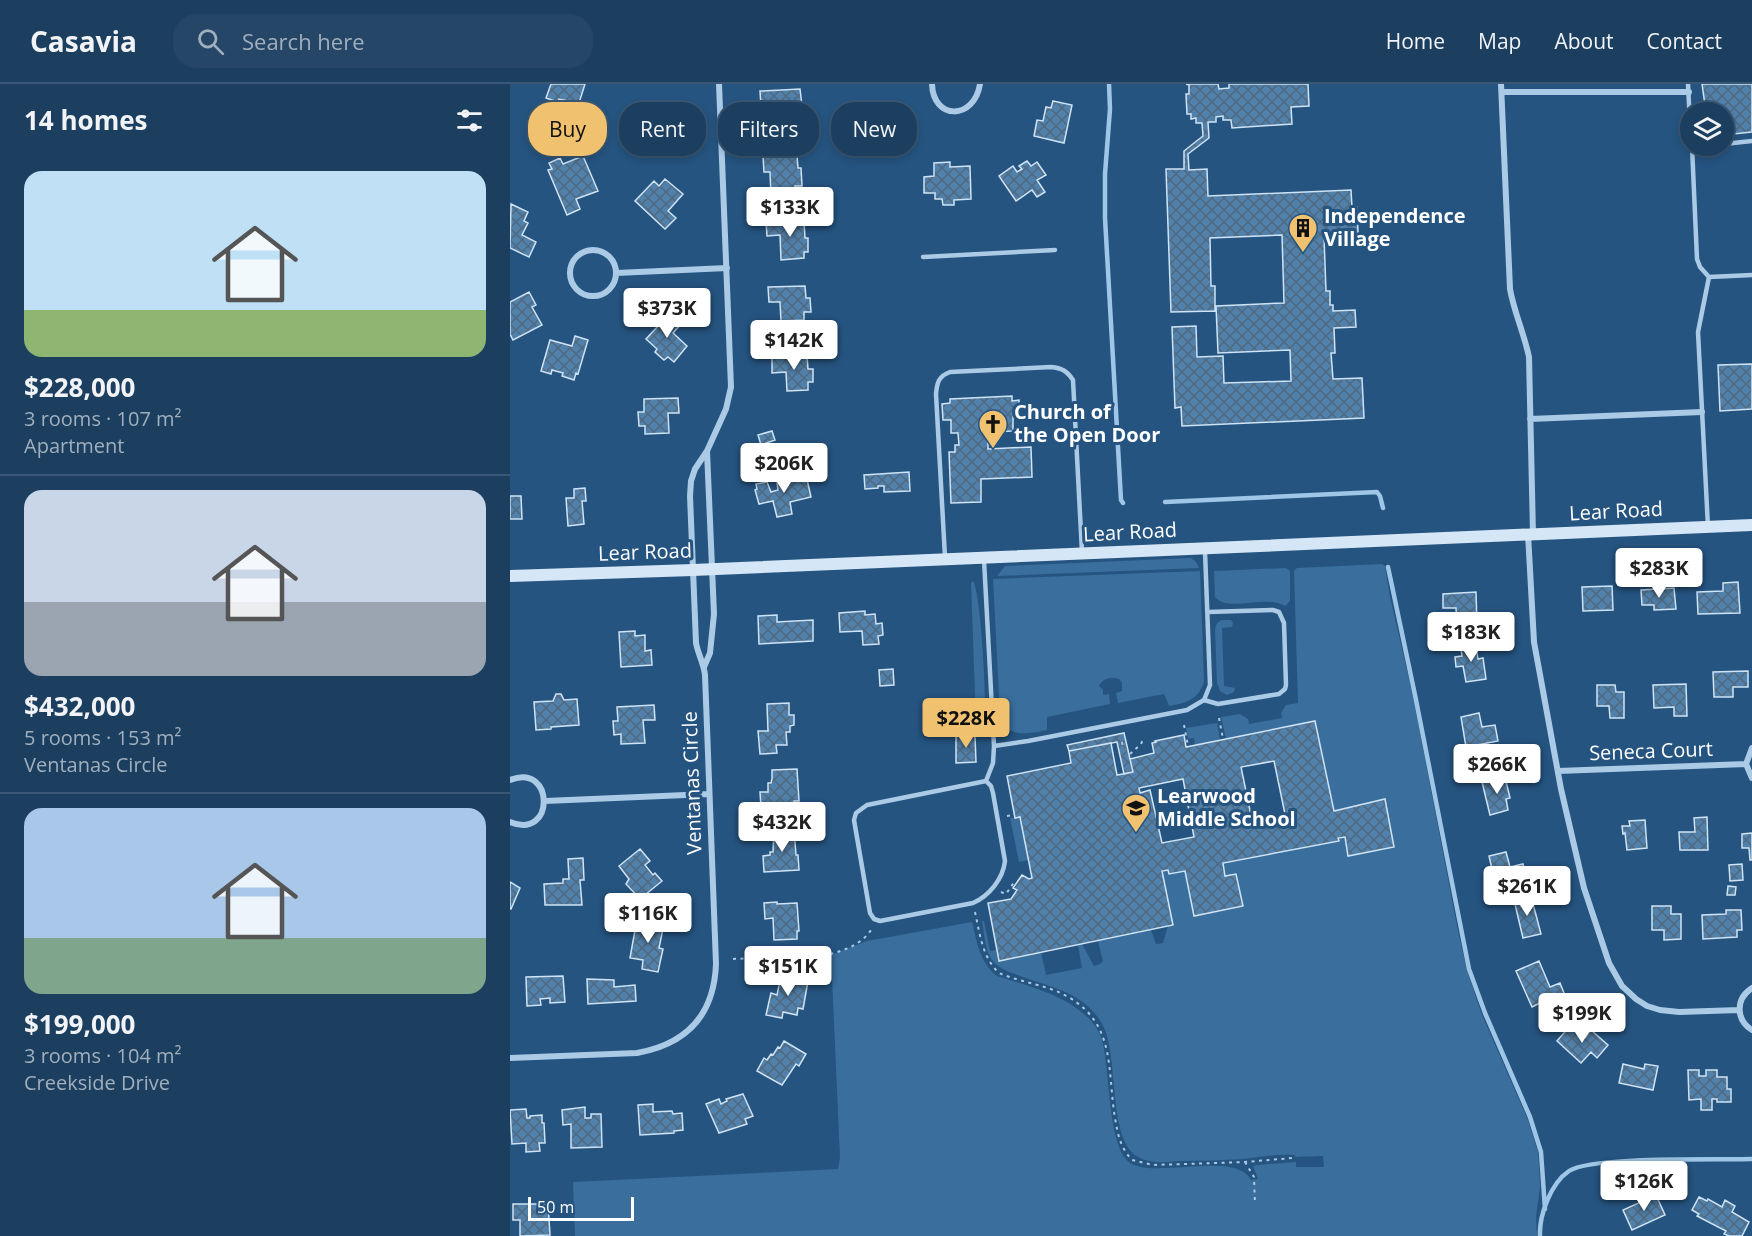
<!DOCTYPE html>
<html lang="en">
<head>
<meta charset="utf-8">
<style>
	body { margin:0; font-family:"Open Sans",sans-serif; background:#254666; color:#f1f3f6; height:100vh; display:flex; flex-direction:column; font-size:22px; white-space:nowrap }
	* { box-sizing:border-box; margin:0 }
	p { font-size:20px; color:#a0afbd }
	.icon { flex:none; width:33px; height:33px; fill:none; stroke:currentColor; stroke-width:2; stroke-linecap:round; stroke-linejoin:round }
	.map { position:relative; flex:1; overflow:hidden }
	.side { display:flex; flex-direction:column; background:#1c3f60; width:510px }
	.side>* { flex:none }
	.guide { position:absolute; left:18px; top:18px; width:570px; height:54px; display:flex; gap:12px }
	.buttons { position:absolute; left:1170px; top:18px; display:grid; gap:12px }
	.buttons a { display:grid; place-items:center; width:54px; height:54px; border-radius:50%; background:#1c3f60; box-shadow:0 3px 9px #0003,0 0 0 2px #3a5875; font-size:30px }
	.scale { position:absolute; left:18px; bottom:15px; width:106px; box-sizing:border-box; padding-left:6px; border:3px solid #fff; border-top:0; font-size:16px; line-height:21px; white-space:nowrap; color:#fff; -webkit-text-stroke:4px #255480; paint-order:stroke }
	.price { position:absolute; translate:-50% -51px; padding:0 14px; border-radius:6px; background:#fff; color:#222; font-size:20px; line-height:39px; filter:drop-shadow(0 2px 3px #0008) }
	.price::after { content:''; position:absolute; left:50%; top:36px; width:18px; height:14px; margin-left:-9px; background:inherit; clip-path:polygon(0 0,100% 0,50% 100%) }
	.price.active { background:#f0c16f; color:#111 }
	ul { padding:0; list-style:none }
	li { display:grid; align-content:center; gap:12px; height:318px; padding:0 24px }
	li+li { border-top:2px solid #3a5875 }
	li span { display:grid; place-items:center; height:186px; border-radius:18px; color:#555 }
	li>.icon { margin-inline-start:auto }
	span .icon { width:108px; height:108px; fill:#fffc; stroke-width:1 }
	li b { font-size:26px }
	h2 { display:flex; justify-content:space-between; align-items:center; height:72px; padding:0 24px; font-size:26px }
	.pill { padding:0 21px; border-radius:24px; background:#1c3f60; box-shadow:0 3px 9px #0003,0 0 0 2px #3a5875; font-size:21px; line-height:54px }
	.pill.active { background:#f0c16f; color:#111 }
	header { display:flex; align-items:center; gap:36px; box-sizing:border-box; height:84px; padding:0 30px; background:#1c3f60; border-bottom:2px solid #3a5875 }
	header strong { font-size:28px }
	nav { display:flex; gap:33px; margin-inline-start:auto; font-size:21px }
	.search { width:420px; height:54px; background:#254666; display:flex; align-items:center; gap:15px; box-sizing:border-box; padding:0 21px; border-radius:24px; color:#a0afbd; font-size:22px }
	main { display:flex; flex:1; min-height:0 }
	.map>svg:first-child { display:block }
	.grass { fill:#396e9d }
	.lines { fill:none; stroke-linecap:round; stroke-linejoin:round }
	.stream { stroke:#9fc6e7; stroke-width:4.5 }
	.building { fill:url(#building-cross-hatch); stroke:#cee3f5; stroke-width:1.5; fill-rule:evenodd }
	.path { stroke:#abcae6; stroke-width:2; stroke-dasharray:3 4.5; stroke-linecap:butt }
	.lane { stroke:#abcae6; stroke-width:4.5 }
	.street { stroke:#abcae6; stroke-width:6 }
	.secondary { stroke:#d5e6f6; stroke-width:12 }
	.labels { text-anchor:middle; stroke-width:6; stroke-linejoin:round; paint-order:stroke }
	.poi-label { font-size:20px; font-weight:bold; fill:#fff; stroke:#255480; text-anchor:start }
	.street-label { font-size:20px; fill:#fff; stroke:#255480 }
</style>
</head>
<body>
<header>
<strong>Casavia</strong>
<div class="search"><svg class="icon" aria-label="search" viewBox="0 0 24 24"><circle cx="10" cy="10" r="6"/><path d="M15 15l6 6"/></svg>Search here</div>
<nav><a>Home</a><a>Map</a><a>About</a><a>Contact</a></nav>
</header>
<main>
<section class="side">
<h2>14 homes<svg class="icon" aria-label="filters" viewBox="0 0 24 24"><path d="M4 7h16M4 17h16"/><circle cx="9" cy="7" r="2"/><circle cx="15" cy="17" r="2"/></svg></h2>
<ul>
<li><span style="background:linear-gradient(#bfe0f5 75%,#8fb573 0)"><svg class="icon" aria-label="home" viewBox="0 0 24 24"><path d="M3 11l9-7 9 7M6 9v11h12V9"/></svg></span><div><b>$228,000</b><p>3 rooms · 107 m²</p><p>Apartment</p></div></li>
<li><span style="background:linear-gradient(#c9d6e8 60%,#9aa5b1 0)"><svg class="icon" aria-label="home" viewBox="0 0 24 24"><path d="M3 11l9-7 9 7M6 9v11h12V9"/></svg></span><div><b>$432,000</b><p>5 rooms · 153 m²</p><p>Ventanas Circle</p></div></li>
<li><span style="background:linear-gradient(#a9c7e8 70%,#7fa58c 0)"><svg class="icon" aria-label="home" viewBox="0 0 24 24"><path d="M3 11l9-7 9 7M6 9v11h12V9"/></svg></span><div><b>$199,000</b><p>3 rooms · 104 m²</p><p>Creekside Drive</p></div></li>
</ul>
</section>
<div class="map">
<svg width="1242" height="1152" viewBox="0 0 1242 1152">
	<defs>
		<pattern id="building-cross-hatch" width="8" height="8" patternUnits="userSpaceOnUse" patternTransform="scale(1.5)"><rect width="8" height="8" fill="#5180aa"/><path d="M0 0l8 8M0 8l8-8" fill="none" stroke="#4f6980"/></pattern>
	</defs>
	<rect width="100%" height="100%" fill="#255480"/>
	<path class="grass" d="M681 474 686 478 689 484 487 492 495 482Z
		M872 480 875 482 880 513 903 612 947 842 957 887 972 931 1018 1036 1028 1068 1030 1102 1026 1133 1027 1152H65L63 1098 328 1085 330 1074 321 871 357 857 462 838C467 858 470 879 487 892 517 902 551 909 575 931 582 936 588 945 591 953 601 980 596 1066 622 1080 649 1094 726 1067 741 1096L748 1095 743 1082 747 1081 786 1078V1083H814L813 1072 786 1073 784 1071C768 1070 751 1073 734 1075 713 1076 692 1077 670 1077 657 1078 642 1080 630 1074 595 1058 611 969 591 938 573 908 540 903 510 892 500 888 489 885 482 876 475 866 474 849 472 837H474L480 867 486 866 488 877 531 868 536 891 572 884 568 861 572 860 584 882 590 880 593 877 588 857 641 846 646 860 653 859 658 842 663 841 652 787 658 786 659 790 675 787 684 832 715 792 713 779 828 757V754L835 753 838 772 884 763 875 715 824 727 805 637 716 655 711 633 730 630 738 635 739 640 772 634 771 629 776 621 788 619 784 487 787 484Z
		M776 484 780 487V517L775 522C756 510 718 529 705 513L704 487Z
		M690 487 694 597C689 616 676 619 659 622L654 610 608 619 606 609 612 607V599L609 595C601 592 593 594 589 602L593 606V611L599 610 600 620 537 633V646C519 650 496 655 490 631L483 495Z
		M463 497C471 508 478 629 474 644L466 640 461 499Z
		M712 536H721L723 539 722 543 712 544 714 602 725 604 724 608 717 611 710 607 707 599 705 545 707 539Z
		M707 639 710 656 685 661 684 654 678 655 676 644Z
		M510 733 519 776 509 778 500 734Z"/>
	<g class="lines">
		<path class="stream" d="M599 0 600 25 595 90V134L611 416 613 419
			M655 418 867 408 870 412 873 424
			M878 483 905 611 959 885 975 929 1020 1033 1031 1068 1035 1125
			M1030 1152C1029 1131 1041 1099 1059 1087 1082 1072 1208 1076 1242 1075"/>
	</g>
	<path class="building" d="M41 0H75L69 19 49 15 48 18 36 14Z
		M676 0H708L709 5 719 4V0H798L799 22 781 23 782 40 722 44 721 36H713V32L706 33V38H698L699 54 678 70 679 86 697 85 698 112 841 106 842 123H847L848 149H836V152L814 153 816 207H820V221H823V227L845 226 846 243 824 244 825 269H821L823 295 852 294 854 334 672 342 671 323 665 324 662 243 686 242 687 273 713 272 714 299 781 297 780 266 708 269 706 222 774 219 772 151 700 154 701 202H705V227L661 228 656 85H674V67L693 52 692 39H686V34L681 35V30H677L676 10H679V1Z
		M1192 0H1242V48L1214 51V28H1196Z
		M290 5 292 22 289 23 290 44 264 46 257 42V38L263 34 262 23H251L250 7Z
		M543 17 562 21 554 59 524 52 527 36 533 37 536 23 541 24Z
		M167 35 168 48 155 49 156 70 134 71V62H127V49H133L132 36Z
		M287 71 288 84H291L292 102H285L286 110 261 112 260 88H254L253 73Z
		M73 72 88 107 66 115 70 125 57 131 38 86 42 85 39 79 50 74 53 80Z
		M517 77 521 82 527 78 536 91 527 96 535 108 527 113 522 106 506 117 489 92 503 82 507 88 512 85 509 82Z
		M440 78V83L460 82 461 115 444 116V121H433L432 115H425V109H414V93L424 92V79Z
		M155 95 173 110 158 127 166 134 155 145 125 117 144 97 149 102Z
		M1 120 18 128 14 137 18 139 12 151 26 158 19 173 0 164Z
		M294 136 295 154H298V168H294V174L271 176 270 151 257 152 256 137Z
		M295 202 296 214H300L301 228H294V236L271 237 270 218H259L258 203Z
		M19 208 26 221 22 223 32 241 3 256 0 250V218Z
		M161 228 172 239 163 249 177 262 164 278 158 273 154 276 145 268 147 265 136 255Z
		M65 252 78 256 68 290 66 289 64 296 52 292 53 289 42 286 41 290 31 287 40 256 62 262Z
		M297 271 298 285H303V298H298V306L277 307 276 288 262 289V272Z
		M1242 280V325L1210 327 1208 281Z
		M502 312V317L509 316V332L503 333V347L478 348V365L521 363 522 393 471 395V418L441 419 439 368H445V361H449L448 349H441V336H433L432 320 440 319V315Z
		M168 314 169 329H158L159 349 135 350V342H129L128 328H134V315Z
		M262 347 265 356 251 361 248 351Z
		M399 388 400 407 374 408V402H368V404L355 405 354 391Z
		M296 391 301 413 280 418 282 430 267 433 263 417 249 420 245 406 247 405 246 400 257 398 261 408 268 406 267 398Z
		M75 404 76 417H72L74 440 58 442 56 414H64V405Z
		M0 412H11L12 435H0Z
		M1228 498 1230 529 1188 530 1187 508 1213 507V499Z
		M1102 502 1103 526 1073 527 1072 503Z
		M1164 504 1166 525 1144 526V521H1132L1131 506Z
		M966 508 967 540 947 541 946 524H933V510Z
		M355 527V531L365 530 366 540 372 539 373 551 368 552 369 560 353 561 352 547 330 548 329 529Z
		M267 531V538L303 536V557L249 560 248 532Z
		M125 547V552L135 551V567L141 566 142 581 111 583 109 548Z
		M965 557 968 575 973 574 976 595 956 598 953 582 946 583 945 573 952 572 950 559Z
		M383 585 384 601 370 602 369 586Z
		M1238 587V603H1223V613H1204L1203 588Z
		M1176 600 1177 632H1164V623L1144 624 1143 601Z
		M1087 601H1105L1106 608H1114V634H1100L1099 622H1087Z
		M46 610H51L54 616 67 615 69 641 41 643V645L26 646 24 618 43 617Z
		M279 619V631H284V641L280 642V648H276L277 661H266L267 669 250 670 248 647H258L257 620Z
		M144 621 145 636H133L135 659 111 660V650L104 651 103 637H108L107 623Z
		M969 629 972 643 985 641 988 657 956 663 951 633Z
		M805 637 824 727 875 715 884 763 838 772 835 753 828 754 829 757 713 779 715 792 726 790 733 822 684 832 675 787 659 790 658 786 652 787 663 841 489 877 478 819 501 815 507 806 503 804 512 791 519 795 522 794 510 733 505 734 497 692 561 679 559 667 601 659 607 691 623 688 620 675 644 669 642 659 646 658 645 657 674 651 676 663ZM764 677 776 735 743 741 731 683ZM673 695 684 753 652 759 640 706 630 709 629 704Z
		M614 649 623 688 614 690 607 658 559 667 557 661Z
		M465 651 466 678 446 679V652Z
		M287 685 289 717H284V722L251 723 250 708H258V699H261L262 695V686Z
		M995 693 1000 714 996 715 998 726 980 731 972 698Z
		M1197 733 1198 766H1170L1169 748H1185L1184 734Z
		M1135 736 1137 764 1117 766 1115 749 1113 750 1112 742H1120L1119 737Z
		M284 745 286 771H288L289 786 254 788 253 772 260 771V768H263L264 746Z
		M1242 749V776H1240L1239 764H1232V750Z
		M130 765 140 777 135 781 143 791 145 789 152 797 130 815 116 800 119 795 109 782Z
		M996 768 1000 783 1013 780 1016 795 993 800 992 797 985 798 979 772Z
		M73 774 74 796H70L72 821H35L34 800 53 799V795H59L58 775Z
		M1232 780 1233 796 1220 797 1219 781Z
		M0 798 10 804 1 825H0Z
		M1218 802 1226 803 1225 811H1217Z
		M1021 812 1031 850 1013 854 1004 816Z
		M267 818V820L287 819 289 847H287V855L264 856 263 834 255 835 254 819Z
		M1142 822H1161V830H1171V855L1154 856V846H1142Z
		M1216 826H1231L1232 846H1227V853L1193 855 1192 831 1216 830Z
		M127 835 154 840 149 864 153 865 148 888 132 885 133 876 120 874Z
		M1029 877 1040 903 1050 899 1056 914 1037 922 1034 917 1022 923 1006 887Z
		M53 892 55 918 40 919V914L30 915 31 921 17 922 16 893Z
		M271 892 298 897 293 925 288 924 287 931 273 928 272 934 256 931 261 909 267 911Z
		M77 895 104 896V903L125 901 126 917 78 920Z
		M1060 942 1075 954 1081 946 1098 961 1087 974 1081 968 1071 979 1047 957Z
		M274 957 296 970 289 982 286 980 272 1001 247 987 254 974 257 976 261 970 263 971 268 963 270 964Z
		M1113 980 1134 985 1135 980 1148 982 1143 1006 1109 999Z
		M1178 986H1189V992H1196V986H1207V993H1217V1005H1221V1018H1207V1015H1202V1026H1191V1015L1179 1016Z
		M233 1010 243 1032 235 1035 237 1040 209 1049 196 1020 209 1015 211 1020 217 1017 216 1015Z
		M143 1020V1028L162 1027 163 1030 172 1029 173 1046 164 1047V1049L130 1051 128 1021Z
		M75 1023V1034H81V1030H91L92 1063 61 1064V1040L53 1041 52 1026Z
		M16 1025 17 1034H20V1032L32 1031V1039H34L35 1059H29L30 1067 16 1068V1059L2 1060 0 1026Z
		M1146 1111 1155 1131 1122 1146 1113 1126Z
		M1189 1113 1197 1117 1198 1115 1212 1123 1215 1116 1225 1122 1222 1128 1239 1138 1232 1152H1219L1214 1150 1216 1147 1187 1132 1189 1130 1182 1126Z
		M3 1120H38L40 1151 10 1152V1136H3Z"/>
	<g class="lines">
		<path class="path" d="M709 634 713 655
			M674 641 678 662
			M612 658 613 664
			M620 670 631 660 634 653
			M497 732 504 731
			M491 808 496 810 505 797
			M465 828C470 850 472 873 489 889 512 899 539 901 560 914 606 942 597 986 605 1034 608 1051 610 1063 622 1076L643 1081 735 1078 783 1074
			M223 875 317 871C336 866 353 860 363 843
			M735 1078 744 1093 745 1120"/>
		<path class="lane" d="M1178 0 1180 40
			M1214 60 1242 57
			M1182 62 1187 175 1190 183 1199 193 1242 191
			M1182 64 1204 62
			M413 173 545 166
			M1198 443 1188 248 1199 193
			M435 473 426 310C427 298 429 292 440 288L541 283C552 284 557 287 563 296L572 468
			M474 476 484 662 483 679 476 697
			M694 616 708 620 769 610 775 605 776 601 774 539 769 528 763 526 698 528
			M484 662 518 657 677 626 694 616 700 601 695 467
			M476 697 481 702 483 709 495 777C493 795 479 812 463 819L370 837 364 835 360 829 344 736 346 729 357 721Z"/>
		<path class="street" d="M422 0C423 36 464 37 470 0
			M991 0 1000 205C1004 228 1014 249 1019 273L1023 450
			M992 8H1179
			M60 189a23 23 0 1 1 46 0a23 23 0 1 1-46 0Z
			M106 189 217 184
			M1020 335 1192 328
			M1018 450 1024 558 1051 705 1074 804 1099 879 1112 902 1126 915 1137 922 1150 926 1169 928 1229 926
			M194 583 200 569 204 530 197 367
			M1242 664 1236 680 1242 694
			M1048 687 1236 680
			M0 696C45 678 45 757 0 738
			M35 717 199 710
			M1242 904C1225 915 1226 936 1242 946
			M0 974 127 969C177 960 204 931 206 880L195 591C194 580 188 570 186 559L180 412 181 397 185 385 197 367 216 325 221 303 209 0"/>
		<path class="secondary" d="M0 492 183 486 1242 441"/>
	</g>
	<defs>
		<g id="building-pin" transform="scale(1.5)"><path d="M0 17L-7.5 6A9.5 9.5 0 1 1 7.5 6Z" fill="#f0c16f" stroke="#255480"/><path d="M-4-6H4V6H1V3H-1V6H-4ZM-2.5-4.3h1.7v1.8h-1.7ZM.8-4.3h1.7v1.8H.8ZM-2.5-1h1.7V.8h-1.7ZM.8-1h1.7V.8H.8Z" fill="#111"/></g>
		<g id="church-pin" transform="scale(1.5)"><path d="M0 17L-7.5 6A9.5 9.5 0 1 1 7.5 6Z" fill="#f0c16f" stroke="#255480"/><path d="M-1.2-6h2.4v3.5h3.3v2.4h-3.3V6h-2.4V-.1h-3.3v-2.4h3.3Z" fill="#111"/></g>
		<g id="school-pin" transform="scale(1.5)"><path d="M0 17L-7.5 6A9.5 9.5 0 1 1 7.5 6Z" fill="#f0c16f" stroke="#255480"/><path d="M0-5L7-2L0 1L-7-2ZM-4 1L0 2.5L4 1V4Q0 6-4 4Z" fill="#111"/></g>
	</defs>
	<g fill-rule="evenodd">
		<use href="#building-pin" x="793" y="144"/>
		<use href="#church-pin" x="483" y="340"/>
		<use href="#school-pin" x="626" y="724"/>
	</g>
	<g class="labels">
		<g class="poi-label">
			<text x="814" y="139">Independence<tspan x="814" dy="23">Village</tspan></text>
			<text x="504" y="335">Church of<tspan x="504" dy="23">the Open Door</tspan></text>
			<text x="647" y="719">Learwood<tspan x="647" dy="23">Middle School</tspan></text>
		</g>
		<g class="street-label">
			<text transform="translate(1106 427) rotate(-3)" y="7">Lear Road</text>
			<text transform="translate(620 448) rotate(-3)" y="7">Lear Road</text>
			<text transform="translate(135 468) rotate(-2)" y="7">Lear Road</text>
			<text transform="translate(1141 667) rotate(-2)" y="7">Seneca Court</text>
			<text transform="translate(182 699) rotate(-92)" y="7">Ventanas Circle</text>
		</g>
	</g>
</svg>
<div class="buttons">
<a><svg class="icon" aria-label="layers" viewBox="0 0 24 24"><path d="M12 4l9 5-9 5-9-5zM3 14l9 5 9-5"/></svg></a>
</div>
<div class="scale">50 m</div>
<b class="price" style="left:280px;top:154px">$133K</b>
<b class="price" style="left:157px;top:255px">$373K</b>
<b class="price" style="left:284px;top:287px">$142K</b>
<b class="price" style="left:274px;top:410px">$206K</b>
<b class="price" style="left:1149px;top:515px">$283K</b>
<b class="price" style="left:961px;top:579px">$183K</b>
<b class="price active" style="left:456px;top:665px">$228K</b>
<b class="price" style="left:987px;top:711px">$266K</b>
<b class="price" style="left:272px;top:769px">$432K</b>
<b class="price" style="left:1017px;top:833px">$261K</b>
<b class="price" style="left:138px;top:860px">$116K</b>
<b class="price" style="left:278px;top:913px">$151K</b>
<b class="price" style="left:1072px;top:960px">$199K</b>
<b class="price" style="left:1134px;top:1128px">$126K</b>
<div class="guide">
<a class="pill active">Buy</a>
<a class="pill">Rent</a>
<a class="pill">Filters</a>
<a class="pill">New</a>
</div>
</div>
</main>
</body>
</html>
